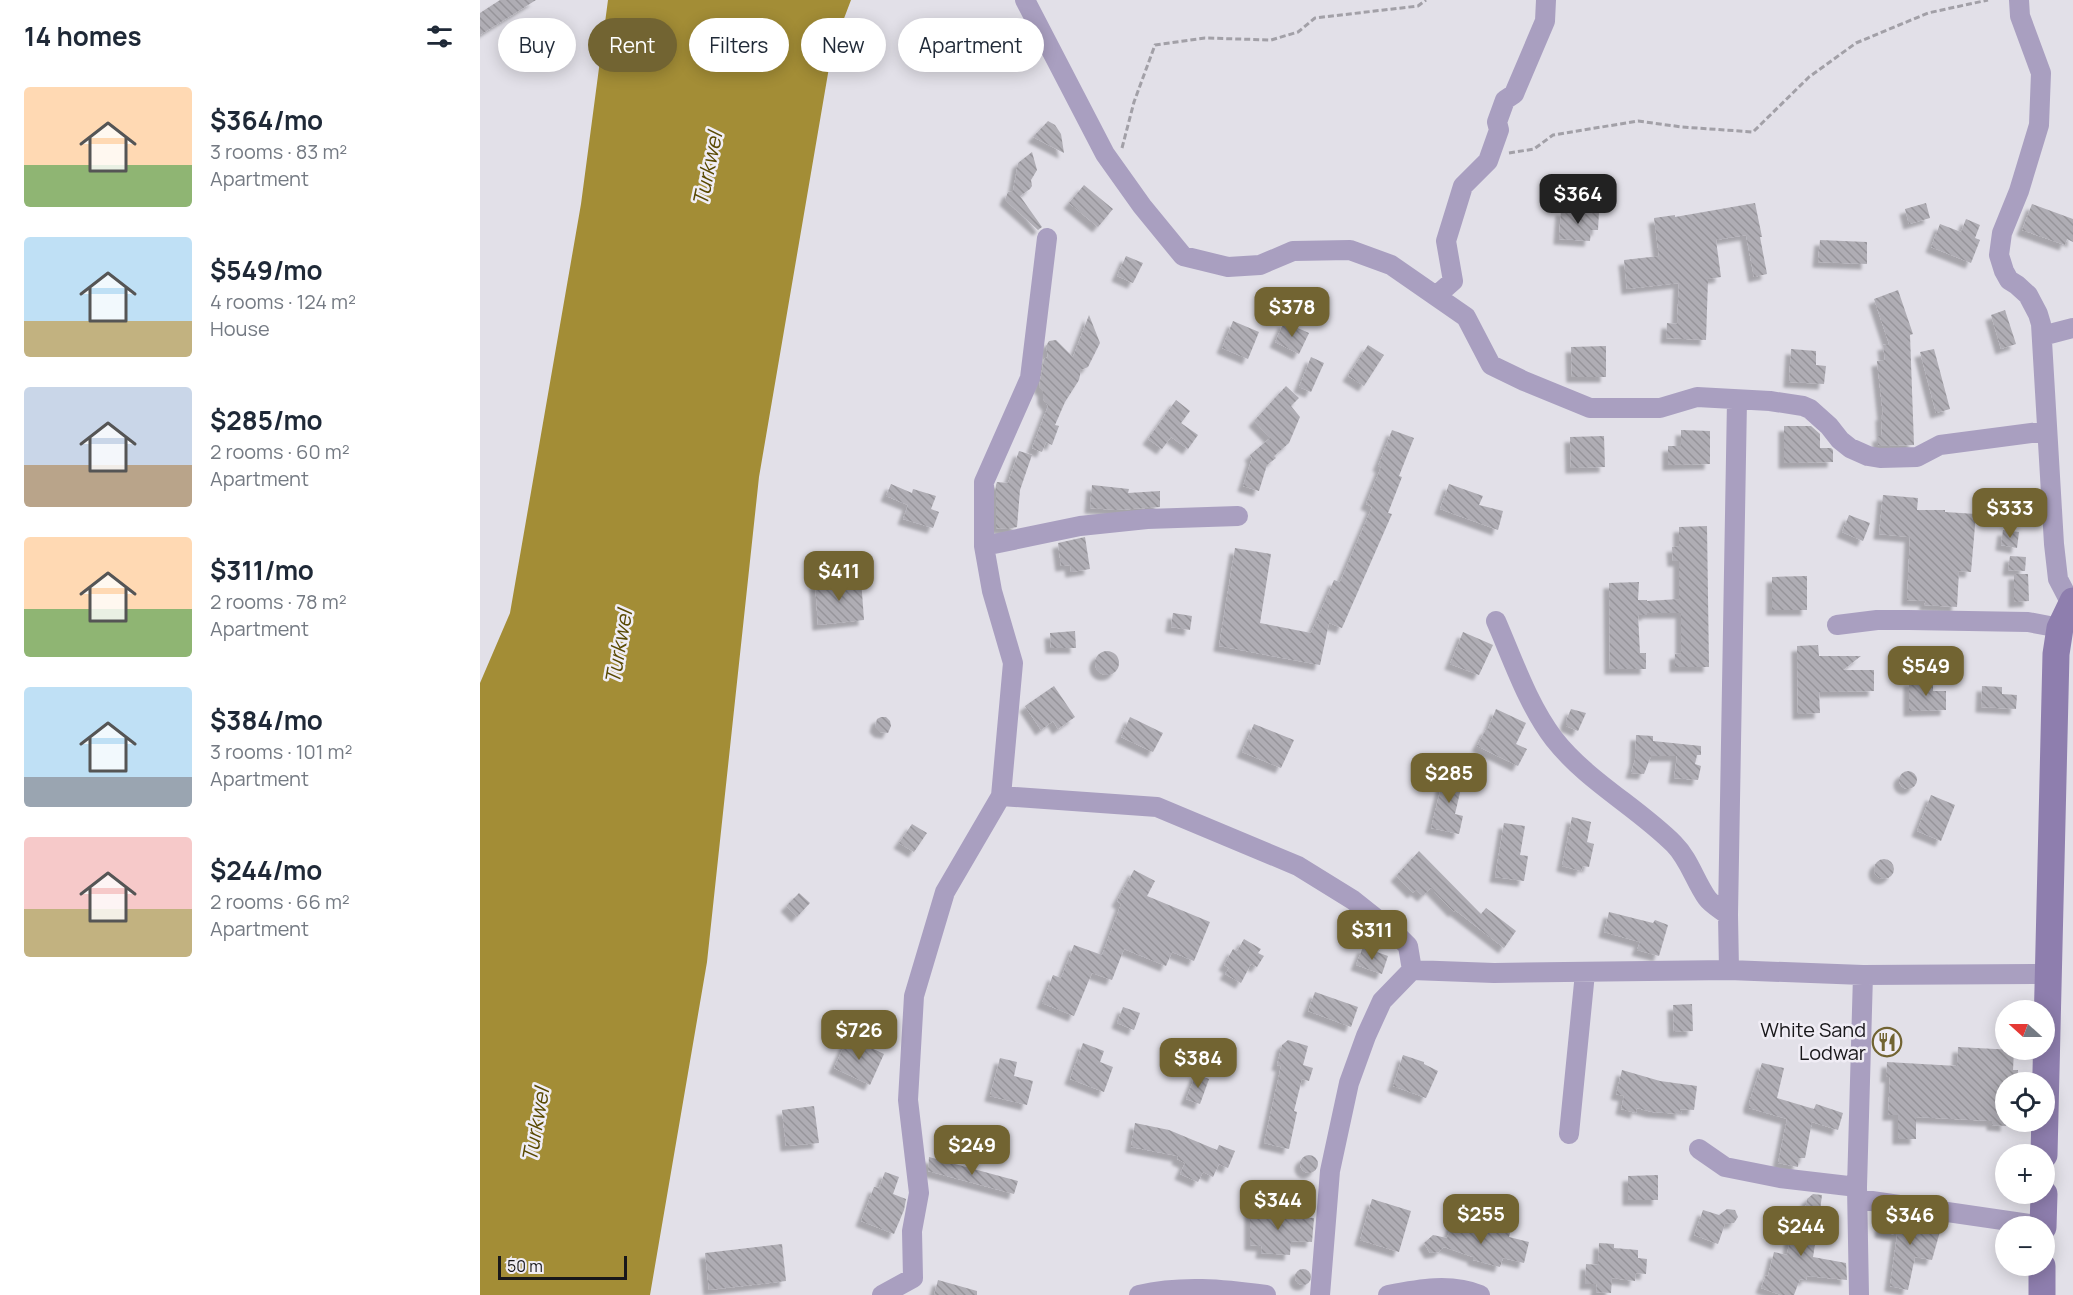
<!DOCTYPE html>
<html lang="en">
<head>
<meta charset="utf-8">
<style>
	body { margin:0; font-family:Manrope,sans-serif; background:#f6f6f7; color:#1f2937; height:100vh; display:flex; flex-direction:column; font-size:22px; white-space:nowrap }
	* { box-sizing:border-box; margin:0 }
	p { font-size:20px; color:#747a83 }
	.icon { flex:none; width:33px; height:33px; fill:none; stroke:currentColor; stroke-width:2; stroke-linecap:round; stroke-linejoin:round }
	.map { position:relative; flex:1; overflow:hidden }
	.side { display:flex; flex-direction:column; background:#fff; width:480px }
	.side>* { flex:none }
	.guide { position:absolute; left:18px; top:18px; width:570px; height:54px; display:flex; gap:12px }
	.needle { width:39px; rotate:291deg }
	.controls { position:absolute; left:1515px; top:1000px; display:grid; gap:12px }
	.controls a { display:grid; place-items:center; width:60px; height:60px; border-radius:50%; background:#fff; box-shadow:0 3px 15px #0003; font-size:30px }
	.scale { position:absolute; left:18px; bottom:15px; width:129px; box-sizing:border-box; padding-left:6px; border:3px solid #18171a; border-top:0; font-size:16px; line-height:21px; white-space:nowrap; color:#18171a; -webkit-text-stroke:4px #f0edf5; paint-order:stroke }
	.price { position:absolute; translate:-50% -51px; padding:0 14px; border-radius:12px; background:#726432; color:#fff; font-size:20px; line-height:39px; filter:drop-shadow(0 2px 3px #0008) }
	.price::after { content:''; position:absolute; left:50%; top:36px; width:18px; height:14px; margin-left:-9px; background:inherit; clip-path:polygon(0 0,100% 0,50% 100%) }
	.price.on { background:#222; color:#fff }
	ul { padding:0; list-style:none }
	li { display:flex; align-items:center; gap:18px; height:150px; padding:0 24px }
	li span { display:grid; place-items:center; flex:none; width:168px; height:120px; border-radius:6px; color:#555 }
	li>.icon { margin-inline-start:auto }
	span .icon { width:72px; height:72px; fill:#fffc; stroke-width:1 }
	li b { font-size:26px }
	h2 { display:flex; justify-content:space-between; align-items:center; height:72px; padding:0 24px; font-size:26px }
	.pill { padding:0 21px; border-radius:27px; background:#fff; box-shadow:0 3px 15px #0003; font-size:21px; line-height:54px }
	.pill.on { background:#726432; color:#fff }
	main { display:flex; flex:1; min-height:0 }
	.map>svg:first-child { display:block }
	.water { fill:#a38d36 }
	.building { fill:url(#building-back-hatch); filter:url(#shadow) }
	.lines { fill:none; stroke-linecap:round; stroke-linejoin:round }
	.path { stroke:#a2a0a7; stroke-width:3; stroke-dasharray:6 3; stroke-linecap:butt }
	.street { stroke:#a99fc0; stroke-width:20 }
	.secondary { stroke:#8e7eae; stroke-width:27 }
	.labels { text-anchor:middle; stroke-width:5; stroke-linejoin:round; paint-order:stroke }
	.poi-label { font-size:20px; fill:#18171a; stroke:#f0edf5; text-anchor:end }
	.water-label { font-size:21px; font-style:italic; fill:#594902; stroke:#f0edf5 }
</style>
</head>
<body>
<main>
<section class="side">
<h2>14 homes<svg class="icon" aria-label="filters" viewBox="0 0 24 24"><path d="M4 7h16M4 17h16"/><circle cx="9" cy="7" r="2"/><circle cx="15" cy="17" r="2"/></svg></h2>
<ul>
<li><span style="background:linear-gradient(#ffd9b3 65%,#8fb573 0)"><svg class="icon" aria-label="home" viewBox="0 0 24 24"><path d="M3 11l9-7 9 7M6 9v11h12V9"/></svg></span><div><b>$364/mo</b><p>3 rooms · 83 m²</p><p>Apartment</p></div></li>
<li><span style="background:linear-gradient(#bfe0f5 70%,#c2b280 0)"><svg class="icon" aria-label="home" viewBox="0 0 24 24"><path d="M3 11l9-7 9 7M6 9v11h12V9"/></svg></span><div><b>$549/mo</b><p>4 rooms · 124 m²</p><p>House</p></div></li>
<li><span style="background:linear-gradient(#c9d6e8 65%,#b9a48a 0)"><svg class="icon" aria-label="home" viewBox="0 0 24 24"><path d="M3 11l9-7 9 7M6 9v11h12V9"/></svg></span><div><b>$285/mo</b><p>2 rooms · 60 m²</p><p>Apartment</p></div></li>
<li><span style="background:linear-gradient(#ffd9b3 60%,#8fb573 0)"><svg class="icon" aria-label="home" viewBox="0 0 24 24"><path d="M3 11l9-7 9 7M6 9v11h12V9"/></svg></span><div><b>$311/mo</b><p>2 rooms · 78 m²</p><p>Apartment</p></div></li>
<li><span style="background:linear-gradient(#bfe0f5 75%,#9aa5b1 0)"><svg class="icon" aria-label="home" viewBox="0 0 24 24"><path d="M3 11l9-7 9 7M6 9v11h12V9"/></svg></span><div><b>$384/mo</b><p>3 rooms · 101 m²</p><p>Apartment</p></div></li>
<li><span style="background:linear-gradient(#f6c9c9 60%,#c2b280 0)"><svg class="icon" aria-label="home" viewBox="0 0 24 24"><path d="M3 11l9-7 9 7M6 9v11h12V9"/></svg></span><div><b>$244/mo</b><p>2 rooms · 66 m²</p><p>Apartment</p></div></li>
</ul>
</section>
<div class="map">
<svg width="1593" height="1295" viewBox="0 0 1593 1295">
	<defs>
		<pattern id="building-back-hatch" width="6" height="6" patternUnits="userSpaceOnUse" patternTransform="scale(1.5)"><rect width="6" height="6" fill="#afadb4"/><path d="M-1 5l2 2M0 0l6 6M5-1l2 2" fill="none" stroke="#96949a"/></pattern>
		<filter id="shadow"><feDropShadow dx="-5.5" dy="5.5" stdDeviation="1.5" flood-color="#0004"/></filter>
	</defs>
	<rect width="100%" height="100%" fill="#e2e0e8"/>
	<path class="water" d="M128 0H371L352 50 279 477 227 962 170 1295H0V683L30 613 101 204Z"/>
	<path class="building" d="M20 0H56L0 35V13Z
		M568 121 575 125 581 134 584 153 553 137Z
		M552 152 557 170 551 180 552 186 550 189 540 196 562 227 558 230 525 200 528 192 533 191 538 163Z
		M604 185 633 209 618 227 589 203Z
		M1275 203 1282 237H1280L1287 274 1274 277 1266 235 1236 240 1241 277 1228 279 1226 340 1186 338 1187 323 1197 324 1199 283 1147 289 1144 260 1179 256 1174 218 1195 215V217Z
		M1446 203 1450 218 1429 224 1425 209Z
		M1552 204 1593 219V242L1587 239 1585 245 1542 230Z
		M1081 210 1119 212 1118 230H1111L1110 241 1079 239Z
		M1486 219 1500 225 1495 238 1500 240 1491 263 1451 247 1460 224 1481 232Z
		M1340 240 1387 242V264L1338 262Z
		M646 256 663 263 653 283 637 276Z
		M1418 290 1433 334 1430 335 1434 445 1401 446 1398 445V436H1402L1401 415H1403L1397 361 1405 360 1403 345 1409 344 1394 299Z
		M1525 310 1536 344 1521 349 1511 315Z
		M609 315 620 343 608 367 601 370 599 380 585 402 575 425 579 426 572 445 566 442 562 452 552 448 568 406 563 399V391L559 387 564 359 568 357 566 346 569 341 576 340 593 357Z
		M753 321 779 332 768 359 742 348Z
		M804 322 829 333 819 354 795 342Z
		M888 345 904 355 884 386 868 376Z
		M1126 346V377H1092L1091 347Z
		M1311 349 1336 351V365L1346 366 1344 384 1309 382Z
		M1454 349 1470 409 1456 413 1440 352Z
		M831 357 844 363 831 392 819 387Z
		M806 386 819 398 811 406 820 417 809 443 794 456 796 458 787 465 779 491 763 486 772 458 770 455 790 438 774 421Z
		M696 400 710 411 701 423 718 435 708 449 691 437 682 449 668 439Z
		M1304 426H1331L1340 434V448H1351L1353 450V462L1304 463Z
		M912 430 934 438 919 476 922 477 908 513 912 514 862 628 849 623 840 665 739 646 755 548 791 554 780 623 831 633 854 580 860 582 892 507 886 504 901 467 898 466Z
		M1201 430 1230 431V464L1188 465V446H1201Z
		M1124 436 1125 467 1091 468 1090 437Z
		M539 451 552 455 540 490 537 527 527 529 516 528V485L517 482 528 483Z
		M411 484 432 493 433 489 456 496 451 509 459 512 453 528 423 519 428 505 406 496Z
		M969 484 1003 496 999 505 1023 511 1018 530 960 509Z
		M612 485 649 489 648 493 680 491V507L636 510 610 508Z
		M1403 495 1438 498 1437 510H1465V512L1496 514 1491 572 1479 571 1477 607 1444 605 1446 601 1427 600 1430 537 1399 534Z
		M1369 515 1390 523 1383 541 1362 532Z
		M1227 526 1229 667H1195V654L1201 653V613H1167V615H1158L1160 653H1166V669H1130L1129 583 1159 582 1158 600H1167V601L1199 599V561H1193L1192 547 1199 546V527Z
		M1523 530 1539 532 1537 548 1521 545Z
		M605 537 610 569 591 572 590 565 581 566 578 543Z
		M1530 556 1546 557 1545 571 1528 570Z
		M1534 574H1548L1549 601 1534 602Z
		M1327 576V610H1292V577Z
		M381 579 384 620 338 625 335 583Z
		M693 613 712 616 710 630 691 627Z
		M595 631 596 648H571L570 633Z
		M983 632 1013 645 999 675 970 664Z
		M1338 645 1339 656H1381L1363 670H1394V691L1339 692 1340 713 1318 714 1317 646Z
		M615 663a12 12 0 1 1 24 0a12 12 0 1 1-24 0Z
		M1453 680V691H1466V710L1429 711V681Z
		M574 686 595 717 578 729 573 721 561 730 545 706Z
		M1502 686 1522 687V694L1537 695 1536 709 1501 707Z
		M1016 709 1046 723 1036 744 1047 749 1038 766 997 746 1006 729H1008Z
		M1091 709 1106 713 1098 731 1086 726V721Z
		M401 717H406L410 721 411 726 408 733 400 732 395 727 397 719Z
		M650 717 683 733 673 752 641 737Z
		M774 724 814 740 801 768 762 752Z
		M1156 735 1173 736V741L1221 746V755H1217L1215 764 1221 766 1218 780 1194 778 1197 756H1171L1164 774 1151 773 1155 760Z
		M965 771 984 775 975 814 983 816 979 834 951 828Z
		M1419 780a9 9 0 1 1 18 0a9 9 0 1 1-18 0Z
		M1451 795 1475 805 1461 841 1437 831Z
		M1092 817 1111 822 1107 842 1114 844 1109 867 1103 866 1101 871 1082 866Z
		M1024 823 1045 826 1040 855 1048 856 1044 881 1015 877Z
		M432 824 447 833 434 852 419 843Z
		M939 851 1001 914 1006 908 1036 931 1024 948 975 910 974 912 951 888 943 896 936 890 933 893 916 876Z
		M1394 869a10 10 0 1 1 20 0a10 10 0 1 1-20 0Z
		M654 870 675 881 667 896 730 922 714 961 692 952 686 966 644 949 632 980 612 973 594 1016 562 1003 573 975 581 978 594 945 622 955 641 904 637 901Z
		M319 893 330 903 317 917 306 906Z
		M1129 912 1173 923 1175 920 1188 925 1179 956 1157 950 1160 942 1124 932Z
		M764 939 781 949 778 953 784 956 777 967 771 964 761 983 745 974 749 968 744 965 753 949 757 951Z
		M883 947 908 956 902 974 876 965Z
		M835 992 878 1007 871 1027 828 1011Z
		M1212 1004 1213 1031 1194 1032 1193 1005Z
		M643 1007 660 1013 654 1030 637 1023Z
		M368 1037 404 1054 390 1085 354 1068Z
		M808 1040 828 1046 823 1065 833 1068 829 1081 822 1079 814 1111 817 1112 809 1149 784 1143 801 1066 797 1065 802 1045Z
		M603 1043 624 1051 620 1062 633 1067 624 1092 590 1079Z
		M1478 1047 1534 1050 1533 1070H1538L1537 1083H1526V1126L1512 1125V1121L1436 1117V1139H1418V1115H1408L1410 1077H1406L1407 1062 1477 1066Z
		M923 1055 944 1062V1064L958 1071 946 1098 913 1086Z
		M520 1058 537 1062 534 1076 553 1081 547 1105 510 1096Z
		M1282 1063 1304 1068 1297 1098 1334 1109 1336 1104 1363 1113 1358 1130 1332 1122 1325 1158H1319L1318 1167 1298 1163 1307 1119 1269 1108V1103Z
		M1142 1070 1180 1081 1217 1086 1214 1110 1200 1109 1202 1114 1172 1112 1157 1108 1156 1113 1141 1109 1144 1096 1136 1094Z
		M716 1074 729 1079 720 1104 706 1099Z
		M334 1106 339 1143 306 1146 302 1110Z
		M655 1123 689 1130 737 1150 739 1145 755 1151 748 1168 739 1164 733 1177 723 1172 718 1182 700 1174 705 1163 697 1159 698 1156 651 1147Z
		M820 1164a9 9 0 1 1 18 0a9 9 0 1 1-18 0Z
		M449 1157 538 1181 534 1194 448 1171Z
		M405 1172 419 1177 413 1194 426 1199 424 1210 414 1234 381 1221 394 1187 399 1188Z
		M1178 1175V1200H1148V1176Z
		M1333 1194 1342 1195 1340 1211 1326 1216 1332 1217 1329 1237 1336 1238 1333 1257 1366 1263 1367 1280 1327 1276 1326 1280 1320 1279 1314 1295H1301L1281 1288 1286 1275 1288 1276 1294 1252 1307 1255 1314 1214 1324 1216 1327 1199Z
		M892 1199 931 1211 919 1252 880 1240Z
		M770 1208 800 1209V1217L834 1218 832 1242 811 1241 810 1255 781 1253 782 1246 770 1245Z
		M1247 1209 1255 1210 1258 1217 1254 1223 1245 1224 1238 1244 1214 1235 1223 1210 1239 1215Z
		M1402 1215 1461 1224V1228L1452 1260 1435 1257 1428 1290 1410 1286 1417 1235 1400 1232Z
		M973 1222 1000 1232 1001 1229 1012 1232 1014 1229 1030 1233 1029 1237 1049 1242 1044 1263 1023 1258 1020 1267 993 1260V1257L964 1247 959 1252 950 1253 944 1243 953 1235 967 1238Z
		M1119 1243 1134 1244V1248L1158 1250V1258L1167 1259 1166 1274 1156 1273 1155 1281 1132 1278 1131 1293 1116 1292 1117 1284H1105L1106 1264 1118 1265Z
		M302 1244 306 1281 229 1290 225 1253Z
		M815 1277a8 8 0 1 1 16 0a8 8 0 1 1-16 0Z
		M458 1280 497 1291V1295H454Z"/>
	<g class="lines">
		<path class="path" d="M642 148 654 102 675 45 725 38 791 40 818 32 835 18 938 6 946 0
			M1029 153 1054 149 1073 135 1158 121 1202 127 1273 132 1329 77 1376 43 1448 13 1508 0"/>
		<path class="street" d="M545 0 625 154 662 206 703 256 748 267 780 265 813 251 870 250 911 265 986 317 1011 365 1044 381 1110 408H1180L1217 397 1290 401 1323 406 1330 409 1349 426 1360 440 1370 448 1388 456 1400 458 1437 457 1460 445 1567 431
			M1539 0 1540 16 1561 73 1559 125 1539 191 1522 233 1519 255 1524 271 1529 280 1537 285 1548 295 1558 314 1561 324 1574 544 1578 579 1591 604
			M956 296 973 281 966 241 983 186 1008 161 1019 130 1017 122 1025 100 1034 94 1065 21 1066 0
			M1562 336 1593 328
			M504 546 600 526 667 519 758 516
			M1016 621C1033 660 1048 705 1074 739 1107 781 1157 807 1194 844 1209 859 1215 881 1227 898 1232 905 1242 910 1248 915
			M1357 625 1397 620H1429L1548 622 1580 628
			M521 796 533 663 512 591 504 546V482L550 378 567 238
			M1249 970 1248 915 1257 400
			M1089 1134 1105 973
			M1219 1149 1245 1167 1300 1178 1377 1187
			M1378 1199 1563 1226
			M402 1295 433 1278 432 1231 439 1193 428 1100 434 996 465 892 521 796 677 807 818 866 873 900 917 935 928 946 932 970
			M659 1295C701 1285 743 1289 786 1295
			M840 1295 850 1171 869 1083 886 1036 902 1001 932 970 1014 973 1249 970 1383 975 1568 974
			M908 1295C939 1289 971 1283 1000 1295
			M1379 1295 1377 1187 1383 975"/>
		<path class="secondary" d="M1564 1155 1576 654 1580 628 1593 601
			M1563 1227 1564 1194
			M1562 1295V1266"/>
	</g>
	<defs>
		<g id="restaurant-ring" transform="scale(1.5)"><circle r="9.5" fill="#f0edf5" stroke="#726432" stroke-width="1.5"/><path d="M-5-6h1v4h1v-4h1v4h1v-4h1v5L-1.5 .5V6h-2V.5L-5-1ZM5-6V6H3V1.5H1.5Q1.5-4 5-6Z" fill="#726432"/></g>
	</defs>
	<g fill-rule="evenodd">
		<use href="#restaurant-ring" x="1407" y="1042"/>
	</g>
	<g class="labels">
		<g class="poi-label">
			<text x="1386" y="1037">White Sand<tspan x="1386" dy="23">Lodwar</tspan></text>
		</g>
		<g class="water-label">
			<text transform="translate(228 169) rotate(-78)" y="7">Turkwel</text>
			<text transform="translate(139 647) rotate(-80)" y="7">Turkwel</text>
			<text transform="translate(56 1125) rotate(-80)" y="7">Turkwel</text>
		</g>
	</g>
</svg>
<div class="controls">
<a><svg class="needle" viewBox="-14 -14 28 28"><path d="M0-13l5 13h-10z" fill="#e53935"/><path d="M0 13l5-13h-10z" fill="#747a83"/></svg></a>
<a><svg class="icon" aria-label="locate" viewBox="0 0 24 24"><circle cx="12" cy="12" r="6"/><path d="M12 2v4M12 18v4M2 12h4M18 12h4"/></svg></a>
<a>+</a>
<a>−</a>
</div>
<div class="scale">50 m</div>
<b class="price on" style="left:1098px;top:225px">$364</b>
<b class="price" style="left:812px;top:338px">$378</b>
<b class="price" style="left:1530px;top:539px">$333</b>
<b class="price" style="left:359px;top:602px">$411</b>
<b class="price" style="left:1446px;top:697px">$549</b>
<b class="price" style="left:969px;top:804px">$285</b>
<b class="price" style="left:892px;top:961px">$311</b>
<b class="price" style="left:379px;top:1061px">$726</b>
<b class="price" style="left:718px;top:1089px">$384</b>
<b class="price" style="left:492px;top:1176px">$249</b>
<b class="price" style="left:798px;top:1231px">$344</b>
<b class="price" style="left:1001px;top:1245px">$255</b>
<b class="price" style="left:1430px;top:1246px">$346</b>
<b class="price" style="left:1321px;top:1257px">$244</b>
<div class="guide">
<a class="pill">Buy</a>
<a class="pill on">Rent</a>
<a class="pill">Filters</a>
<a class="pill">New</a>
<a class="pill">Apartment</a>
</div>
</div>
</main>
</body>
</html>
